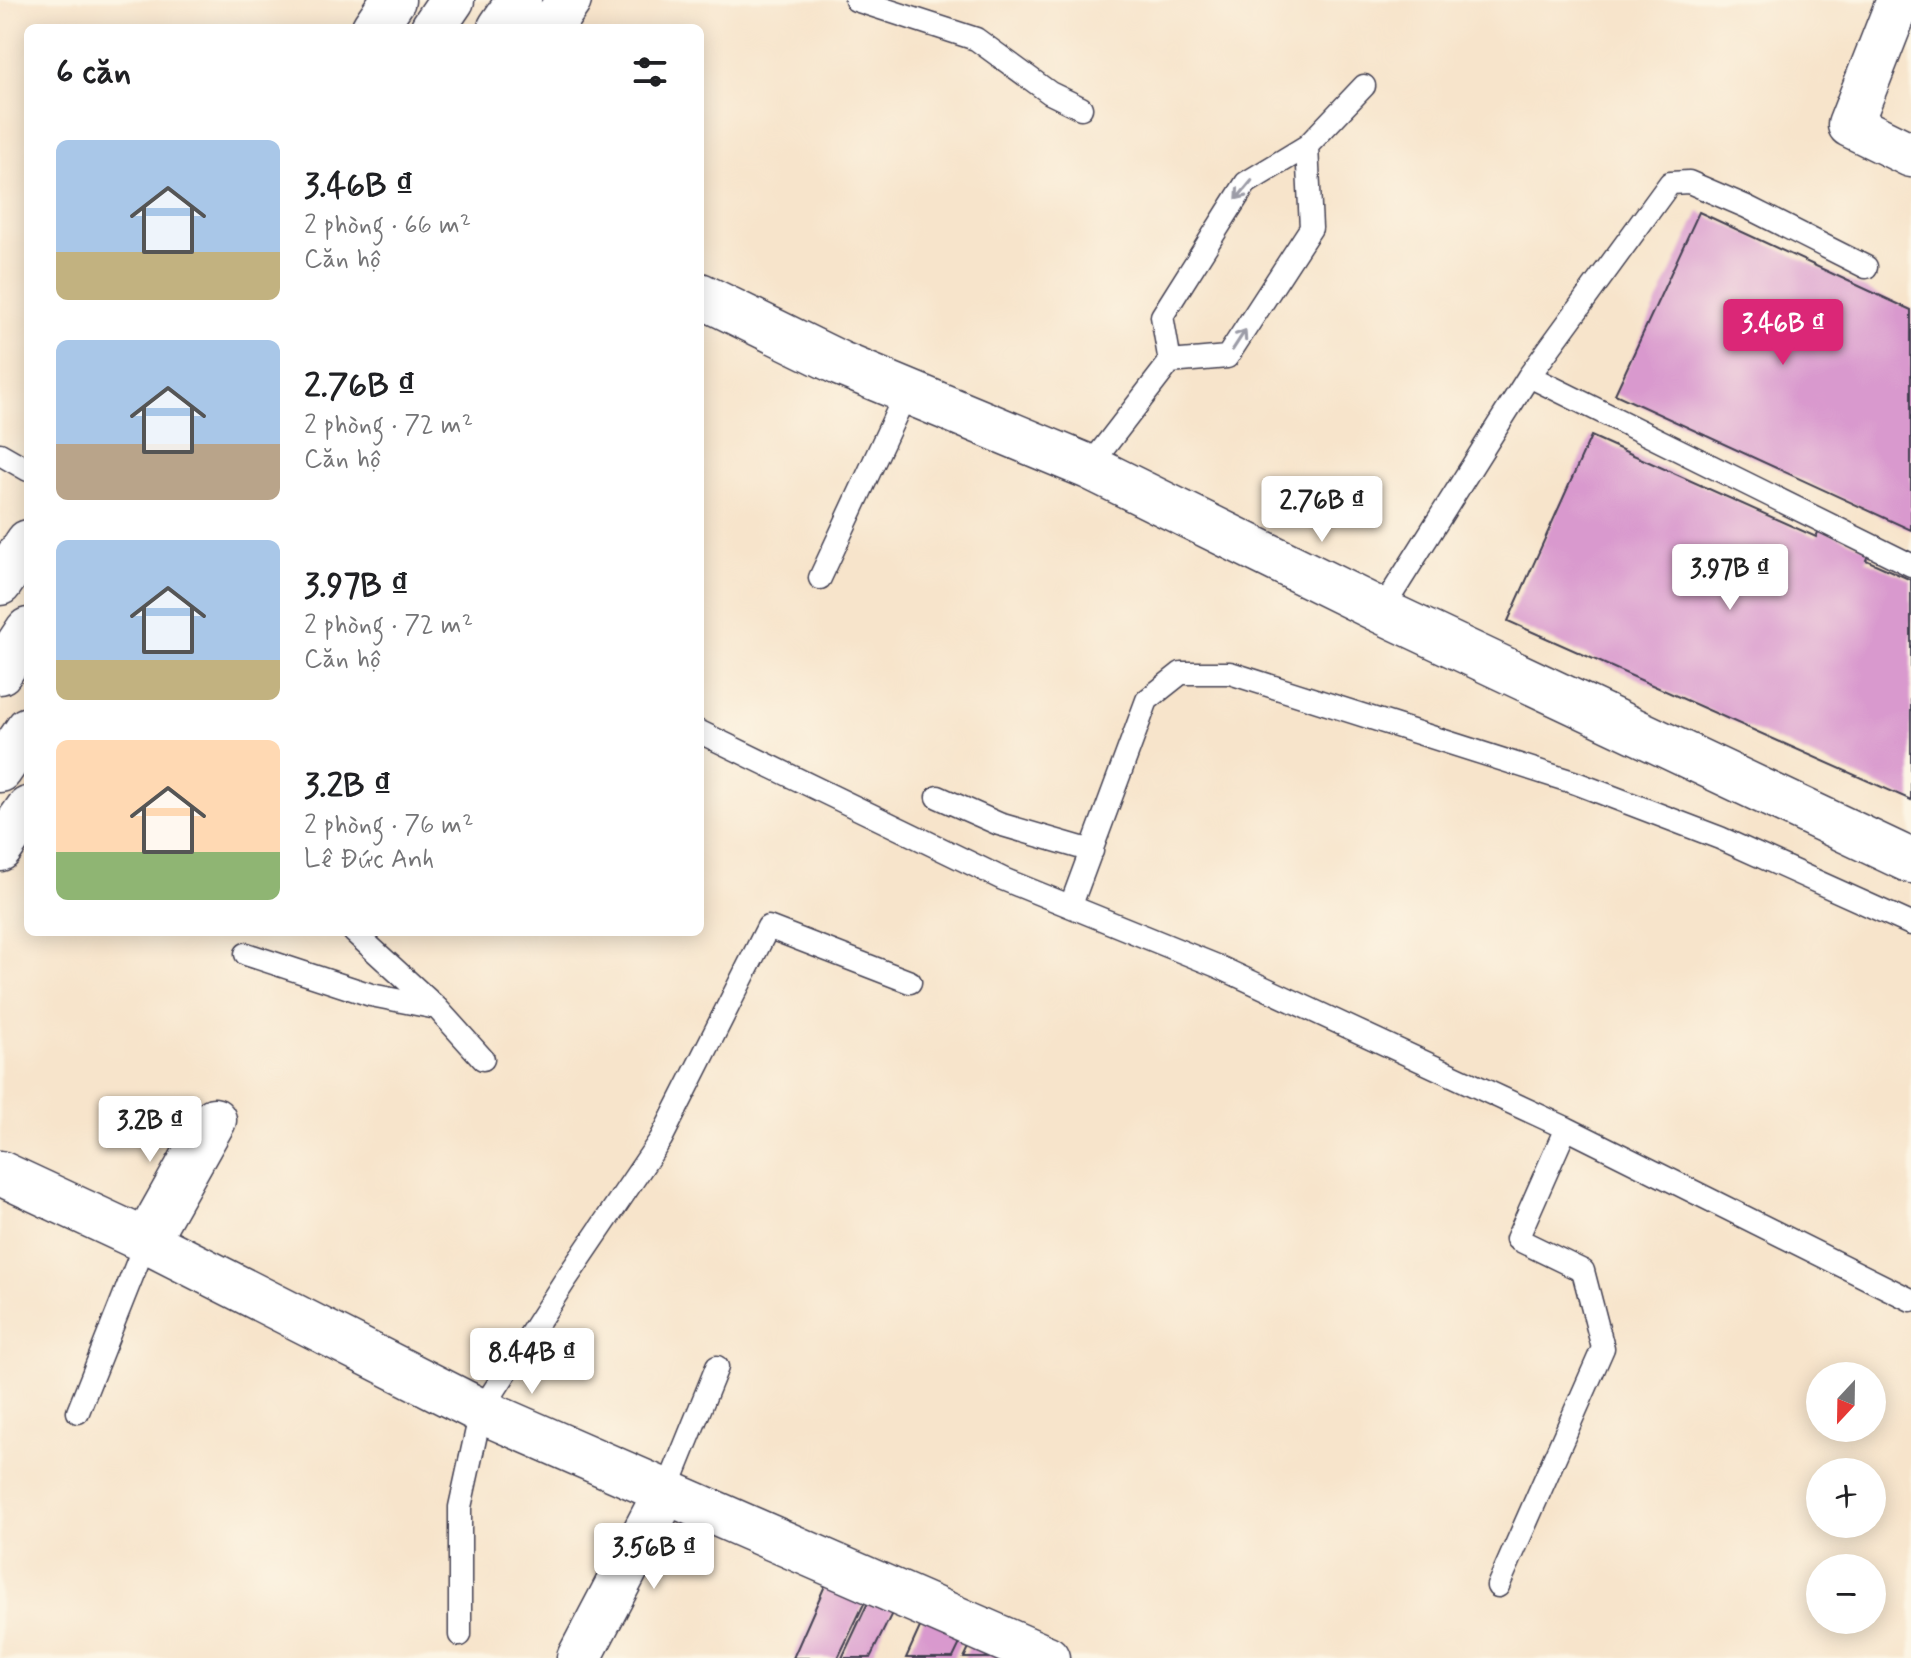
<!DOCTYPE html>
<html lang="vi">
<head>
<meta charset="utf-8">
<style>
	body { margin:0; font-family:Mynerve,sans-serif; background:#f2f2f2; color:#202124; height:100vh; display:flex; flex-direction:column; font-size:30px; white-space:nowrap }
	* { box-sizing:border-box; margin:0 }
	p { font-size:26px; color:#757577 }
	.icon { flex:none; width:44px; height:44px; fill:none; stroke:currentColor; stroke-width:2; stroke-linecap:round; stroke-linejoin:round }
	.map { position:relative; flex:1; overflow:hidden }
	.details { position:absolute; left:24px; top:24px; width:680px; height:912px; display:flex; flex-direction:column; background:#fff; border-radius:12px; box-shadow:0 4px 20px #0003 }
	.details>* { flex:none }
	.needle { width:52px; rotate:202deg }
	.tools { position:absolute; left:1806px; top:1362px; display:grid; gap:16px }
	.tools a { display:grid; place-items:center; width:80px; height:80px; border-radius:50%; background:#fff; box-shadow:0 4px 20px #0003; font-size:40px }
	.price { position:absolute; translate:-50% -68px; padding:0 18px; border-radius:8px; background:#fff; color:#222; font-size:26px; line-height:52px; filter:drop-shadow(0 2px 4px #0008) }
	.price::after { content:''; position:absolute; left:50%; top:48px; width:24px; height:18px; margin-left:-12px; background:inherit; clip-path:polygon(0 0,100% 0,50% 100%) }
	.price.current { background:#db2777; color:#fff }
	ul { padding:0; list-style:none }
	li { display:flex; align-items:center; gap:24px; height:200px; padding:0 32px }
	li span { display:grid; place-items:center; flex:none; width:224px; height:160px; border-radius:12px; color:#555 }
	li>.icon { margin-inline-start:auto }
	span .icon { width:96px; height:96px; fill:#fffc; stroke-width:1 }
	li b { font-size:34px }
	h2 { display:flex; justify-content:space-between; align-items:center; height:96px; padding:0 32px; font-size:34px }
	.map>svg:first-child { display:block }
	.building { fill:#d999ce }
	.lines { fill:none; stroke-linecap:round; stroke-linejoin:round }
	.lane-casing { stroke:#423f51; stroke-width:25 }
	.street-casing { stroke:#423f51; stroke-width:47 }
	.highway-casing { stroke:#423f51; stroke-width:47 }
	.lane { stroke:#fff; stroke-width:22 }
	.street { stroke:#fff; stroke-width:44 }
	.highway { stroke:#fff; stroke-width:44 }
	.oneway { stroke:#9c9ca7 }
</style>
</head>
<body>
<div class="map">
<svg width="1911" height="1658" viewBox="0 0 1911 1658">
	<rect width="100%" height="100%" fill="#fcf5e5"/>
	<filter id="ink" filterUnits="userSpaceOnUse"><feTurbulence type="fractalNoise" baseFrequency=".0125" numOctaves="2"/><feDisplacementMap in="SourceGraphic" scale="16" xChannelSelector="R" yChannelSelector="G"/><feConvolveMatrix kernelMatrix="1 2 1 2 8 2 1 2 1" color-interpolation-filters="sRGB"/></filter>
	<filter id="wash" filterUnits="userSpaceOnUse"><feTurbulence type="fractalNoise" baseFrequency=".006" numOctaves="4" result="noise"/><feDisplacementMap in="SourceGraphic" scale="32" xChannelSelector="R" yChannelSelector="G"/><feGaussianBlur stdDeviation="1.8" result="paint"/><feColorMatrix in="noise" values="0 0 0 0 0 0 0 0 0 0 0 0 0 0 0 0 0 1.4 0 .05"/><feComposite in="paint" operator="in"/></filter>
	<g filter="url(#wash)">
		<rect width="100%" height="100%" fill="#f7e4cb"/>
		<g id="blocks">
			<path class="building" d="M1699 212 1911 310V530L1615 394Z
				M1591 436 1816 537 1820 528 1870 550 1866 560 1911 580V800L1508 621Z
				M831 1572 872 1587 838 1658H793Z
				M873 1592 896 1605 870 1658H842Z
				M926 1614 967 1629 953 1658H906Z
				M975 1635 1012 1658H964Z"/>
		</g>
	</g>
	<g filter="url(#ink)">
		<use href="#blocks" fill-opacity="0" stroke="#423f51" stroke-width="2"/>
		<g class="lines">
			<g class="lane-casing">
				<path id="lane" d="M856 0 976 39 1050 93 1081 108
					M1170 362 1162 316 1246 183 1307 146 1364 86
					M1529 376 1911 565
					M0 454 28 470
					M1089 467 1170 362 1227 357 1311 228 1307 146
					M820 578 907 391
					M1381 611 1529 376 1670 183 1689 182 1747 207 1866 267
					M700 732 1003 879 1217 966 1566 1128 1911 1300
					M938 797 999 824 1092 851
					M1071 905 1147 700 1181 673H1230L1576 783 1720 838 1911 924
					M354 932 437 1008 483 1059
					M246 954 371 995 437 1008
					M78 1412 146 1241
					M667 1490 717 1367
					M1498 1586 1603 1348 1583 1271 1517 1239 1566 1128
					M460 1635V1507L481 1411 564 1282 661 1139 768 927 910 982"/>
			</g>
			<g class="street-casing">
				<path id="street" d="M1899 0 1850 125 1911 155
					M700 295 841 364 1089 467 1381 611 1911 861
					M0 1173 146 1241 481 1411 1047 1658
					M146 1241 214 1120
					M579 1658 667 1490"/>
			</g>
			<g class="highway-casing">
				<path id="highway" d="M374 28 393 0
					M433 28 452 0
					M500 28 519 0
					M550 28 569 0
					M0 583 28 542
					M0 672 28 630
					M0 770 28 729
					M0 849 28 809"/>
			</g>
			<use href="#lane" class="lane"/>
			<use href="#street" class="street"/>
			<use href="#highway" class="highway"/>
		</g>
		<defs><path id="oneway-shaft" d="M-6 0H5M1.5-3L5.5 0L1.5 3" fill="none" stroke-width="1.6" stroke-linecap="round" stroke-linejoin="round" transform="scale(2)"/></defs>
		<g class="oneway">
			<use href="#oneway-shaft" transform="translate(1244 190) rotate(130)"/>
			<use href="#oneway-shaft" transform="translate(1239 340) rotate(-57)"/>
		</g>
	</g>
</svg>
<div class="tools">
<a><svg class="needle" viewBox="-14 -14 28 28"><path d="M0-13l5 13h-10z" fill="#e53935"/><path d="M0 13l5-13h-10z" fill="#757577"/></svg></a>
<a>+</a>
<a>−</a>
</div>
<b class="price current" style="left:1783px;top:367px">3.46B ₫</b>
<b class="price" style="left:1322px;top:544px">2.76B ₫</b>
<b class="price" style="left:1730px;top:612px">3.97B ₫</b>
<b class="price" style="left:150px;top:1164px">3.2B ₫</b>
<b class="price" style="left:532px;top:1396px">8.44B ₫</b>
<b class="price" style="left:654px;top:1591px">3.56B ₫</b>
<section class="details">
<h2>6 căn<svg class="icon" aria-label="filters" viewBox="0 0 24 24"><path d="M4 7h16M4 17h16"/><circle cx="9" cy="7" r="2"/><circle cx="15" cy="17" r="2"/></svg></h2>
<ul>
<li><span style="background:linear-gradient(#a9c7e8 70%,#c2b280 0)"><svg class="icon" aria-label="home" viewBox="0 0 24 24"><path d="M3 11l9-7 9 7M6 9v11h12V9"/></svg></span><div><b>3.46B ₫</b><p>2 phòng · 66 m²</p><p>Căn hộ</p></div></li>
<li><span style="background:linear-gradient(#a9c7e8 65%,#b9a48a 0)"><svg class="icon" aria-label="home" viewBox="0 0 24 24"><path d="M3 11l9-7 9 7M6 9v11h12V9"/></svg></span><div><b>2.76B ₫</b><p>2 phòng · 72 m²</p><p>Căn hộ</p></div></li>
<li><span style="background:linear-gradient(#a9c7e8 75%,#c2b280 0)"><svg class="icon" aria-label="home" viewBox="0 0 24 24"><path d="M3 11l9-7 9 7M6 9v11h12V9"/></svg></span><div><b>3.97B ₫</b><p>2 phòng · 72 m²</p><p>Căn hộ</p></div></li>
<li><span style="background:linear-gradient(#ffd9b3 70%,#8fb573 0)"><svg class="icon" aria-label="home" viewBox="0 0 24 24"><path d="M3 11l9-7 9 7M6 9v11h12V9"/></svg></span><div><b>3.2B ₫</b><p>2 phòng · 76 m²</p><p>Lê Đức Anh</p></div></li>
</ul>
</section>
</div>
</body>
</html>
